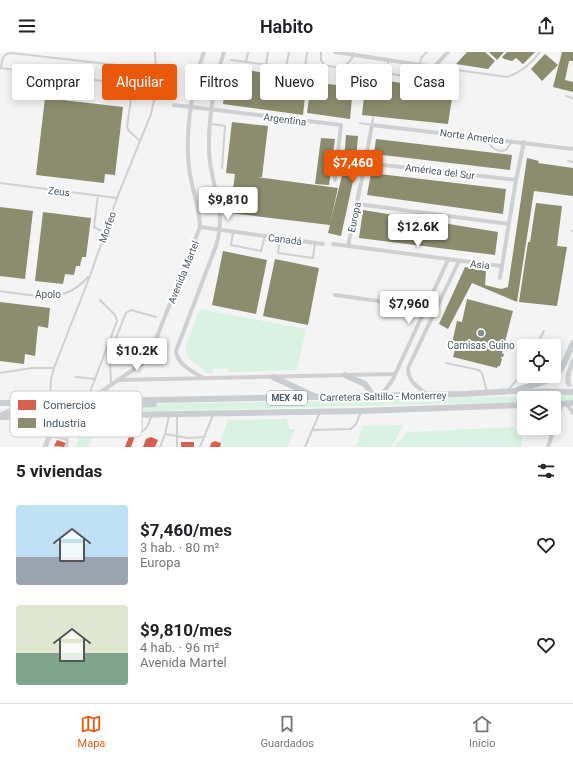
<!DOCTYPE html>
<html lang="es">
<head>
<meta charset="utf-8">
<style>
	body { margin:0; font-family:Roboto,sans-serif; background:#f6f6f6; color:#202124; height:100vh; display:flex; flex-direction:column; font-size:15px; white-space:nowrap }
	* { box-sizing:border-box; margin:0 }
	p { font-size:13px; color:#757577 }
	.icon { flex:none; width:22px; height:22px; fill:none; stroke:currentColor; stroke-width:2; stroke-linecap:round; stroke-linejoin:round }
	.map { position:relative; height:395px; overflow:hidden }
	.sheet { display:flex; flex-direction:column; background:#fff; flex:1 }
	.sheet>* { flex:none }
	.hud { position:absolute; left:12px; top:12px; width:549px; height:36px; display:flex; gap:8px }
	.tools { position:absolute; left:517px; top:287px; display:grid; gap:8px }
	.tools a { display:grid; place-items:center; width:44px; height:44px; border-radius:4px; background:#fff; box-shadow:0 2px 10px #0003; font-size:20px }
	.price { position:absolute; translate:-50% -34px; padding:0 9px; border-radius:4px; background:#fff; color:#222; font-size:13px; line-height:26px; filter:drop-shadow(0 1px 2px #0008) }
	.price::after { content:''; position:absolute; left:50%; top:24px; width:12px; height:9px; margin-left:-6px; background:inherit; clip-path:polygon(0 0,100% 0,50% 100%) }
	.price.selected { background:#ea580c; color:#fff }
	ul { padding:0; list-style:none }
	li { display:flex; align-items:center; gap:12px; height:100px; padding:0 16px }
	li span { display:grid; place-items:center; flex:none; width:112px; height:80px; border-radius:4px; color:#555 }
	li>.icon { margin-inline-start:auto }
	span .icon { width:48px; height:48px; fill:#fffc; stroke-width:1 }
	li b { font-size:17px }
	h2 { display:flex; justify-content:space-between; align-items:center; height:48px; padding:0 16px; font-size:17px }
	.chip { padding:0 14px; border-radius:4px; background:#fff; box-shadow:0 2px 10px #0003; font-size:14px; line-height:36px }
	.chip.selected { background:#ea580c; color:#fff }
	header { display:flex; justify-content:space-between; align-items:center; height:52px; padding:0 16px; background:#fff; font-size:18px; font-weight:600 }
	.dock { display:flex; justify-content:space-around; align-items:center; height:56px; border-top:1px solid #e0e0e0; background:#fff; font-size:11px; color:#757577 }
	.dock a { display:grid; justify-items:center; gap:2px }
	.dock .selected { color:#ea580c }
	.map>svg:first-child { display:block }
	.green { fill:#d9f2e3 }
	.shops { fill:#d6604d }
	.industry { fill:#8c8c6e }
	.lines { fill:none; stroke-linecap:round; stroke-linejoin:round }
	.tertiary-tunnel { stroke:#d2d4d7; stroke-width:5; stroke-dasharray:5 2.5; stroke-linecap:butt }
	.service { stroke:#ced0d2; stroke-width:2 }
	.minor { stroke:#ced0d2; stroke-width:4 }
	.tertiary { stroke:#ced0d2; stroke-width:5 }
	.primary { stroke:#caced1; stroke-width:6 }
	.poi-dot { fill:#868d94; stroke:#fff; stroke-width:1.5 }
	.labels { text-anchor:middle; stroke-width:4; stroke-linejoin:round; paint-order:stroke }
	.shield { fill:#fff; stroke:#808990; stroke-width:1 }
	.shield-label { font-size:9px; font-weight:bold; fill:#4a5661 }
	.street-label { font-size:10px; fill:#4a5661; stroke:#fff }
	.poi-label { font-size:10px; fill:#4a5661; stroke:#fff }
	.key { fill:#fff; stroke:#c9ccd0; stroke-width:1 }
	.key-label { font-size:11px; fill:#4a5661 }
</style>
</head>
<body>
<header><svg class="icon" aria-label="menu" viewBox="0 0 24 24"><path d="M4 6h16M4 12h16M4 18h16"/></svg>Habito<svg class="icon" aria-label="share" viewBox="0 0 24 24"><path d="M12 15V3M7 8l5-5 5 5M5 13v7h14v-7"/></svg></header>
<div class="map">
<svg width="573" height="395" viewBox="0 0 573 395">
	<rect width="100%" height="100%" fill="#f4f4f4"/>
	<path class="green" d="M200 257 306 277 297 318 228 320 227 316 213 317 212 321 206 320 190 307 186 300V293Z
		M573 343V348H554V346H524V350H523L63 361 67 356 141 355 172 351 290 350Z
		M287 367 289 377H295L287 395H218L228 368Z
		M403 373 392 395H355L363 374Z
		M513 375 522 384V395H395L398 387V390H400L407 380Z
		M97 377 88 394 92 395H76L81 380Z"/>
	<path class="shops" d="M130 382 135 384 131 395H125Z
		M151 385 158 388 155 395H143L146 387Z
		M57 388 66 391 64 395 54 394Z
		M215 389 221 391 220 395H210L211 391Z
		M181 390H194V395H181Z"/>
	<path class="industry" d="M467 0H485L495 9 488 17 456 12Z
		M489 0H504L497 8Z
		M507 0H535L523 12 516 6 512 9 504 7 502 5Z
		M562 0H573V9H569L565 28 573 30V40L553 35Z
		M545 2 558 13 542 29 531 17Z
		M228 15 307 28 303 63 223 52Z
		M366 25 453 40 448 72 362 63Z
		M311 30 353 35 350 67 307 61Z
		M45 46 123 55 115 123 105 122 104 131 36 123Z
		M232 70 268 74 262 125H257L338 136 330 171 343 120 346 83 358 84 355 120 341 184 328 181 330 173 230 161 235 122 226 121Z
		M321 86 335 87 329 133 315 132Z
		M376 87 512 103 510 118 374 102Z
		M527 106 539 109 538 111 573 116V144L534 139 517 250 472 231 448 277 439 272 465 215 486 219 485 233 501 237 508 235Z
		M371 121 506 137 503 162 367 143Z
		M536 151 562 154 557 194 567 195 557 254 519 250 528 190H530Z
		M0 155 33 159 25 227 0 224Z
		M363 158 498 180 495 203 359 186Z
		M43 160 91 166 86 205H82L80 214H76L74 223 65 222 63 232 35 229Z
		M223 199 267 208 256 262 212 253Z
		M275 207 319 216 308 273 263 264Z
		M467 247 513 259 502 301 504 302 503 305H501V306L502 307 500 314H498L497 316 453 305 456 292 452 291 457 269 462 270Z
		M0 250 50 256 48 276 38 274 35 304 25 302 24 312 0 309Z"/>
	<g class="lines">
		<path class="tertiary-tunnel" d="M568 330 573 343"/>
		<path class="service" d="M248 0 246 10 305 17 307 0
			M321 0V8L324 13C341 17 345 18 354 3L353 0
			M231 8 246 10
			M420 12 421 6 427 0
			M266 13 268 0
			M286 15 289 0
			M435 15 507 25C520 21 532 11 540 0
			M0 16 157 36
			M1 16C2 9 2 2 11 1L117 13
			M362 18 420 26
			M387 21 388 8
			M103 29 105 12
			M133 33 127 75 129 79 140 89
			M566 44 573 46
			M360 71 372 73 373 66
			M211 72 225 74 222 116
			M487 87C491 96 496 101 506 98L512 89
			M568 109 573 110
			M0 131 117 146
			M98 143 94 175 105 181
			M572 179H573
			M233 181 231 193 261 199 265 184
			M280 186 278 201 313 206 315 191
			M0 239C33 243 63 254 88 225
			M536 294 544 279
			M446 311 479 318 482 321 487 340
			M0 321 32 316H54
			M76 325 95 327
			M111 332 110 310V301L126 261 131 258 156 265
			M509 337 520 324 524 317
			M87 348 117 269 115 263 100 248
			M50 349 51 327 54 316 90 224 117 146 151 62 157 36 155 0
			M114 364C116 369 117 375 121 379 127 384 142 382 147 375 149 371 150 367 152 363
			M313 378 351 377 356 372 361 360
			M165 382 188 386 205 385
			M51 384 68 388
			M67 395 68 366
			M160 395 165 382 169 364
			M177 395V364
			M200 395 213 363
			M305 395 320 360"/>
		<path class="minor" d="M335 0 434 15 448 0
			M174 53 341 73 335 128
			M365 111 516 128
			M357 152 509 172
			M200 175 323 192
			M333 192 501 214
			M348 194 365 111 372 73 573 97
			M500 226 516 128 524 90
			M335 243 436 257
			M203 326C193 320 177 312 176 299L216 194C226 161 214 141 210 110 206 80 214 28 224 0
			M118 328 142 312 149 305 200 175C200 155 191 136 189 115 185 82 192 31 204 0
			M427 342C418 335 408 330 408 316L459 209
			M381 343 392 329 448 208
			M566 351 573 361
			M88 353 101 340 118 328 395 322
			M548 395 562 352"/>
		<path class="tertiary" d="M568 330V323L573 309
			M45 395 58 365"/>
		<path class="primary" d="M345 323 365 332 373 344
			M273 325 316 345
			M517 338C531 333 552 331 561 317 566 309 569 300 573 291
			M0 351 462 342 513 339 573 340
			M554 352 573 351
			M111 353 154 352
			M2 363 13 358 15 351
			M0 365 361 359 524 353
			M58 365C62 356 64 354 74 354"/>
	</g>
	<circle class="poi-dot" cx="481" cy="281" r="4"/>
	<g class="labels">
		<rect class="shield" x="267" y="339" width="40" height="14" rx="3"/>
		<g class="shield-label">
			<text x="287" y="349">MEX 40</text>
		</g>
		<g class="street-label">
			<text transform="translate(285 67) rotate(7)" y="4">Argentina</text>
			<text transform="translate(472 84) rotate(7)" y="4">Norte America</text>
			<text transform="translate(440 119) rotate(7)" y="4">América del Sur</text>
			<text transform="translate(59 139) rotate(7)" y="4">Zeus</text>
			<text transform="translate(354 165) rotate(-78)" y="4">Europa</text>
			<text transform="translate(107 175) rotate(-70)" y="4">Morfeo</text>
			<text transform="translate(285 187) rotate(7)" y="4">Canadá</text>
			<text transform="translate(480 212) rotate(6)" y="4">Asia</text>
			<text transform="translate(183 220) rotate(-68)" y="4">Avenida Martel</text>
			<text x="48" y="246">Apolo</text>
			<text transform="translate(383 344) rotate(-1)" y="4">Carretera Saltillo - Monterrey</text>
		</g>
		<g class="poi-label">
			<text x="481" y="297">Camisas Guino</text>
		</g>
	</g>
	<rect x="10" y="339" width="132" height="46" rx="6" class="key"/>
	<rect x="18" y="348" width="18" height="10" fill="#d6604d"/>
	<rect x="18" y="366" width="18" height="10" fill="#8c8c6e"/>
	<g class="key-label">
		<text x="43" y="357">Comercios</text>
		<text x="43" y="375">Industria</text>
	</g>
</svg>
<div class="tools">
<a><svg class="icon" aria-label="locate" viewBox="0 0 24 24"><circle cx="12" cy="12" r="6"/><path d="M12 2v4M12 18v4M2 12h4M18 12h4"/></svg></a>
<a><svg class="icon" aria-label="layers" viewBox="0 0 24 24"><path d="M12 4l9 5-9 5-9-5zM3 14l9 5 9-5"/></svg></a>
</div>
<b class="price selected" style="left:353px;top:132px">$7,460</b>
<b class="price" style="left:228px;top:169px">$9,810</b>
<b class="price" style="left:418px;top:196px">$12.6K</b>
<b class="price" style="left:409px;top:273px">$7,960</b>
<b class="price" style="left:137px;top:320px">$10.2K</b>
<div class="hud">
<a class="chip">Comprar</a>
<a class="chip selected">Alquilar</a>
<a class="chip">Filtros</a>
<a class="chip">Nuevo</a>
<a class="chip">Piso</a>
<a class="chip">Casa</a>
</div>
</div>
<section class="sheet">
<h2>5 viviendas<svg class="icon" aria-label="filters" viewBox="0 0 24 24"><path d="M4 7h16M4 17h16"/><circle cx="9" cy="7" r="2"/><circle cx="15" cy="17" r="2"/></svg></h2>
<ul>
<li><span style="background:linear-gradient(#bfe0f5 65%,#9aa5b1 0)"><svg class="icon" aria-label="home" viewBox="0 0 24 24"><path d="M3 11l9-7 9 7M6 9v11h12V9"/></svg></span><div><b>$7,460/mes</b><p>3 hab. · 80 m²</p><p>Europa</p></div><svg class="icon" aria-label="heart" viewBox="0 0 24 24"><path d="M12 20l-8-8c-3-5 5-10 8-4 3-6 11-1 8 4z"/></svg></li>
<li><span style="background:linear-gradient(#dfe7d0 60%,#7fa58c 0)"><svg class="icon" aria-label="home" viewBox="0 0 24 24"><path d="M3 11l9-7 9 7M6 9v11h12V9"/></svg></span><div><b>$9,810/mes</b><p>4 hab. · 96 m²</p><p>Avenida Martel</p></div><svg class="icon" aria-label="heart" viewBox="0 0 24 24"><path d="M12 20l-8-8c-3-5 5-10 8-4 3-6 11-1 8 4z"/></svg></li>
</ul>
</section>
<nav class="dock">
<a class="selected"><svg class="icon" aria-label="map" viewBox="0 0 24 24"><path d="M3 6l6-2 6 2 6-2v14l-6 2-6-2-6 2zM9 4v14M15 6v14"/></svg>Mapa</a>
<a><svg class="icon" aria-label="saved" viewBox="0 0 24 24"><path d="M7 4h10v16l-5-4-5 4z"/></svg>Guardados</a>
<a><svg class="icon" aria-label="home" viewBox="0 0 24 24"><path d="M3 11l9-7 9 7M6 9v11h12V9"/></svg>Inicio</a>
</nav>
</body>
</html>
